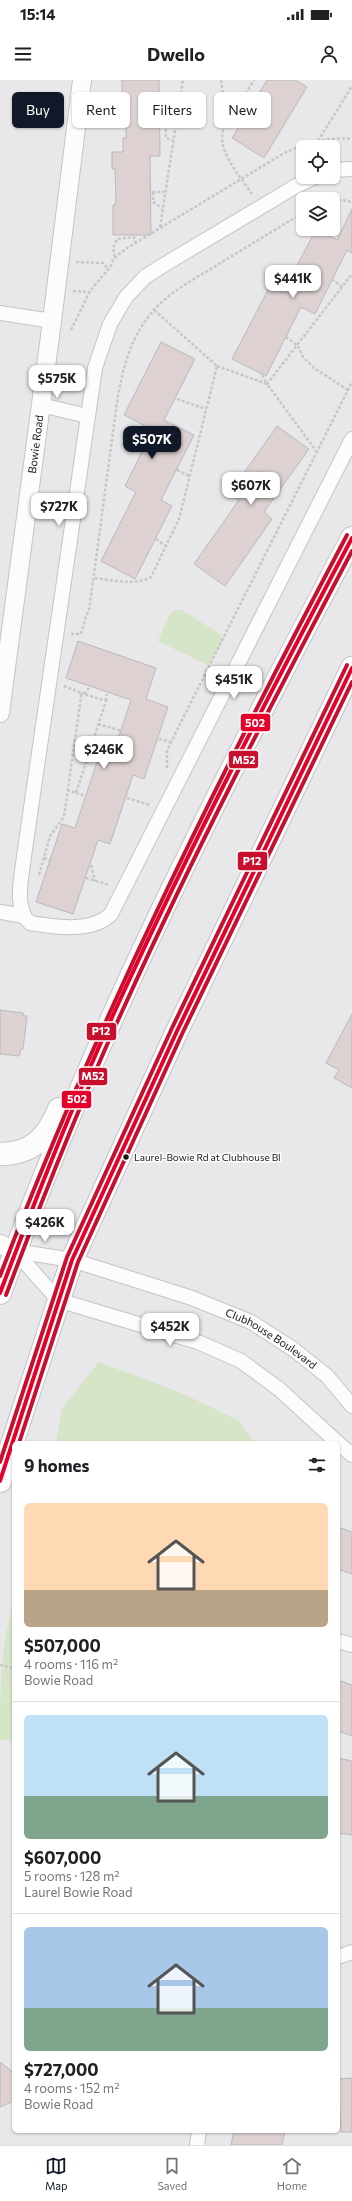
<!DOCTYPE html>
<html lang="en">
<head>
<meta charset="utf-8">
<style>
	body { margin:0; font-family:Commissioner,sans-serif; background:#f6f6f6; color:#202124; height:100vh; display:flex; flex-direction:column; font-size:15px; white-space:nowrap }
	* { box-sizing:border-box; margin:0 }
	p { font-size:13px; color:#757577 }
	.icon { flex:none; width:22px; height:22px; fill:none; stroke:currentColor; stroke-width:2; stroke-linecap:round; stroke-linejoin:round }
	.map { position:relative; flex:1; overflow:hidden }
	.sheet { position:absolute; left:12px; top:1361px; width:328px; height:692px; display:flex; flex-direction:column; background:#fff; border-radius:6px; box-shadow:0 1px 3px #0004 }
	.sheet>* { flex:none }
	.banner { position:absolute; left:12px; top:12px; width:328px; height:36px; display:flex; gap:8px }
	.controls { position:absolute; left:296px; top:60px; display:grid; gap:8px }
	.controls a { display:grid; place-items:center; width:44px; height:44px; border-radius:6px; background:#fff; box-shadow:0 1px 3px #0004; font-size:20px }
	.price { position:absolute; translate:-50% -34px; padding:0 9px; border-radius:8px; background:#fff; color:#222; font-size:13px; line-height:26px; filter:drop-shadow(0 1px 2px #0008) }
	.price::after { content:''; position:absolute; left:50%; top:24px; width:12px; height:9px; margin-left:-6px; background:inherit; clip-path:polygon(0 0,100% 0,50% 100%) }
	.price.selected { background:#111827; color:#fff }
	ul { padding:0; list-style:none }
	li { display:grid; align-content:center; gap:8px; height:212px; padding:0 12px }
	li+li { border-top:1px solid #e0e0e0 }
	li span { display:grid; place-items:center; height:124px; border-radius:6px; color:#555 }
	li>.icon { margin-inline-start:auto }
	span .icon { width:72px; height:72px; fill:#fffc; stroke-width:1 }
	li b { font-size:17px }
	h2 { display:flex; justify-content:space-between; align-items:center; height:48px; padding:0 12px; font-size:17px }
	.chip { padding:0 14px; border-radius:6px; background:#fff; box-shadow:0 1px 3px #0004; font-size:14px; line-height:36px }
	.chip.selected { background:#111827; color:#fff }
	.status { display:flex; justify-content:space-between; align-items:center; height:28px; padding:0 20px; background:#fff; direction:ltr }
	.status svg { height:11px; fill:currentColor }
	header { display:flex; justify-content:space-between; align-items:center; height:52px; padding:0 12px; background:#fff; font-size:18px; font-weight:700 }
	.dock { display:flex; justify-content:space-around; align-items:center; height:56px; border-top:1px solid #e0e0e0; background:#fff; font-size:11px; color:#757577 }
	.dock a { display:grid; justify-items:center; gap:2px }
	.dock .selected { color:#111827 }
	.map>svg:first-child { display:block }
	.green { fill:#d6e5c8 }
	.building { fill:#ddd1d1; stroke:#bab9bb }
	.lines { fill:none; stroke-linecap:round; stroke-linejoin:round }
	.minor-casing { stroke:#c4c4c6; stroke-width:16 }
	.tertiary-casing { stroke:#c4c4c6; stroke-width:20 }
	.primary-casing { stroke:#c4c4c6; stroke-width:24 }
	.path { stroke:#c7c7c8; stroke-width:2.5; stroke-dasharray:3 2; stroke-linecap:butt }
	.minor { stroke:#fcfcfc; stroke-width:14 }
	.tertiary { stroke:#fcfcfc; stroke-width:18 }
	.primary { stroke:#fcfcfc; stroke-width:22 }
	.bus-1-casing { stroke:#fff; stroke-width:7 }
	.bus-2-casing { stroke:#fff; stroke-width:7 }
	.bus-3-casing { stroke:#fff; stroke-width:7 }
	.bus-1 { stroke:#e4002b; stroke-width:4 }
	.bus-2 { stroke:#c8102e; stroke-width:4 }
	.bus-3 { stroke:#c8102e; stroke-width:4 }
	.bus-dot { fill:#181819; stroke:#fff; stroke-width:1.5 }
	.labels { text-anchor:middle; stroke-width:3; stroke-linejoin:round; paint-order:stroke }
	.bus-label { font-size:10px; fill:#181819; stroke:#fff; text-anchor:start }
	.street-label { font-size:11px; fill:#181819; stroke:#fff }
	.line-badge { stroke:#fff; stroke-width:1.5 }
	.badge-label { font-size:11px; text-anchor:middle; font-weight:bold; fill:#fff }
</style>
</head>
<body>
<div class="status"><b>15:14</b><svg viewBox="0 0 49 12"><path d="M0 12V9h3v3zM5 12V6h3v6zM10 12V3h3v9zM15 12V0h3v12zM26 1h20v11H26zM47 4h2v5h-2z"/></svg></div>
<header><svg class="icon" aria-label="menu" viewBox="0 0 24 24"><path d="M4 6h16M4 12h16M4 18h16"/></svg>Dwello<svg class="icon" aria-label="person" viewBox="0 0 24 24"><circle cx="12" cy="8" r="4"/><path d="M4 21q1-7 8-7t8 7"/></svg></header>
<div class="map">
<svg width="352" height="2065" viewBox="0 0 352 2065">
	<rect width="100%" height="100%" fill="#e8e8eb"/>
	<path class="green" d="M175 530H182L220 554 222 560 209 586 158 561 169 535Z
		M99 1282 177 1311 238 1340 254 1363H56L62 1328Z
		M14 1521V1661L0 1659C0 1612 0 1566 14 1521Z"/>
	<path class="building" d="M122 0H159L160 76H150L151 155H113V125H115L116 121 115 89H112V72H123V58H126V20H122Z
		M267 0H295L307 7 264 78 232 58Z
		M352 129V173L347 170 315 234 301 227 266 296 232 279 270 206 283 213 316 149 337 160Z
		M161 262 195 279 164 340 194 355 161 420 172 426 135 499 101 481 136 412 125 406 153 350 124 335Z
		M277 346 309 369 264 432 272 439 225 506 194 484 239 420 229 414Z
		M78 561 156 588 146 619 168 627 144 699 133 695 110 764 98 760 73 834 36 822 62 744 75 748 98 679 110 683 131 620 66 598Z
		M0 930 23 933 24 936H27L23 969H21L19 976 0 974Z
		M352 934V1008L334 998 339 990 326 983Z
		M338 1447 352 1452V1494L338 1489Z
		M338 1600 352 1605V1656L338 1651Z
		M338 1678 352 1681V1755L338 1753Z
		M0 1982 14 1993V2021L0 2027Z
		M352 1998V2052H341L338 1999Z
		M234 2051H285L282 2065H231Z"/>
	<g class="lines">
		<g class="minor-casing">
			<g id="minor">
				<path d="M333 90 352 89"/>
				<path d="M315 97 296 106 162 186 145 197 126 217 110 244 95 288 24 776C22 796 13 828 30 843 54 847 92 853 111 834L352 359"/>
				<path d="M0 233 52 241"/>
				<path d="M41 325 87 336"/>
				<path d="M0 832 24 836"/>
				<path d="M15 1171 58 1220 198 1262 241 1281 279 1309 338 1363"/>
				<path id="s1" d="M15 1171 72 1180 192 1218 251 1242 293 1269 327 1296 352 1326"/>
				<path d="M338 1363 352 1375"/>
				<path d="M338 1561 352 1565"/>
				<path d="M338 1877 352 1872"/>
				<path d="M197 2065 199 2051"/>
			</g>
		</g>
		<g class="tertiary-casing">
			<g id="tertiary">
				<path id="s2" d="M0 633 52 241 82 0"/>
				<path d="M0 1164 15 1171"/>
			</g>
		</g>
		<g class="primary-casing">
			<path id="primary" d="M0 1074C33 1074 47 1057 59 1029
				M0 1213C94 952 222 703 352 458
				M0 1401 72 1180 177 951 352 588"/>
		</g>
		<path class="path" d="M221 0 227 43
			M246 13 255 20
			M159 24H164L166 58 173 60
			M160 41H176
			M318 61 352 6
			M149 108 153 112H164
			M153 112V122L162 128
			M252 114C241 97 217 72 223 51L254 0
			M333 121 342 120 352 122
			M160 147 183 0
			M115 177 113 168 117 159 134 157 135 162
			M76 182 103 183 108 189
			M332 199 342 207
			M73 211 90 212
			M71 250 90 211 111 186 113 179 127 168 286 72C307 63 329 56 352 59
			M286 257 298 266 303 277 314 288 348 310
			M217 286 267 304 317 372
			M262 295 267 304 352 194
			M177 319 206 329
			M177 390 189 396
			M156 459 166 466
			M95 498C112 500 135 506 151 497L179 439 217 286 154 230
			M71 554H81L86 536 89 531 118 315C124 286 130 260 149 236 167 212 197 198 222 182 249 166 276 149 303 133
			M84 614 89 608
			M106 621 107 614
			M98 644 122 651
			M159 659 171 662
			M167 688V671L171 662 352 302
			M67 710 76 713 106 621 81 613
			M76 713 86 716
			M127 718 150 725
			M44 778 51 781
			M91 785 95 801
			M39 795 50 756 64 737 81 617V613L64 606
			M86 798 109 805
			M48 1142 66 1148
			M0 1585 14 1588"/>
		<use href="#minor" class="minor"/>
		<use href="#tertiary" class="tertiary"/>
		<use href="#primary" class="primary"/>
		<g class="bus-1-casing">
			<path id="bus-1" d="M0 1213C37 1115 75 1018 119 922 191 765 271 611 352 458
				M0 1401 72 1180 177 951 352 588"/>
		</g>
		<g class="bus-2-casing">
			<path id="bus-2" d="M6 1215C43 1117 81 1020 125 925 195 771 273 621 352 471
				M19 1363 78 1182 182 954 352 602"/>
		</g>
		<g class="bus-3-casing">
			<path id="bus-3" d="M0 1196C97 940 219 697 347 455
				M0 1382 67 1177 172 948 347 585"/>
		</g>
		<use href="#bus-1" class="bus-1"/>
		<use href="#bus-2" class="bus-2"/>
		<use href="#bus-3" class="bus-3"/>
	</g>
	<circle class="bus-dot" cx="126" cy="1077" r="3.5"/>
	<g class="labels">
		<g class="bus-label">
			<text x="134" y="1081">Laurel-Bowie Rd at Clubhouse Bl</text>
		</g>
		<g class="street-label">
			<text dy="4" stroke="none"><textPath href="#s2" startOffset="271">Bowie Road</textPath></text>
			<text dy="4" stroke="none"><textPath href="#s1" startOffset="273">Clubhouse Boulevard</textPath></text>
		</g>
	</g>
	<g class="line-badge">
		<rect x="240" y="633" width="31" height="19" rx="4" fill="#e4002b"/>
		<rect x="228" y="670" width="31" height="19" rx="4" fill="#c8102e"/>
		<rect x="237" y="771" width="31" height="20" rx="4" fill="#c8102e"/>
		<rect x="86" y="942" width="31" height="19" rx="4" fill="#c8102e"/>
		<rect x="78" y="987" width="30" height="19" rx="4" fill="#c8102e"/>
		<rect x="61" y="1010" width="31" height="19" rx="4" fill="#e4002b"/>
	</g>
	<g class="badge-label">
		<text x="255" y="647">502</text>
		<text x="244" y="684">M52</text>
		<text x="252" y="785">P12</text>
		<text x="101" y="955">P12</text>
		<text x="93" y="1000">M52</text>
		<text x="77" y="1023">502</text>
	</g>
</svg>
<div class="controls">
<a><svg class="icon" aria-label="locate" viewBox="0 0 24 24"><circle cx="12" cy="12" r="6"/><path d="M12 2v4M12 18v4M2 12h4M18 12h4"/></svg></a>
<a><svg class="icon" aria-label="layers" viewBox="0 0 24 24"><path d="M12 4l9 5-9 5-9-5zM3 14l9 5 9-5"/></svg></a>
</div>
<b class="price" style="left:293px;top:219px">$441K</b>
<b class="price" style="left:57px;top:319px">$575K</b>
<b class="price selected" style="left:152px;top:380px">$507K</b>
<b class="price" style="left:251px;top:426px">$607K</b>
<b class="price" style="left:59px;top:447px">$727K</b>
<b class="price" style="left:234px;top:620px">$451K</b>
<b class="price" style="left:104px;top:690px">$246K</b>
<b class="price" style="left:45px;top:1163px">$426K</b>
<b class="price" style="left:170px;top:1267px">$452K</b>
<div class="banner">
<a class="chip selected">Buy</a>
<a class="chip">Rent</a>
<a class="chip">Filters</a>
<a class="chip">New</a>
</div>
<section class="sheet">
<h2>9 homes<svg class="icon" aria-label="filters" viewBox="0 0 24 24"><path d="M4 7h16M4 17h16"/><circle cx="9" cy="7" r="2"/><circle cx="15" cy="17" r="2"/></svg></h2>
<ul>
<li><span style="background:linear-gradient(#ffd9b3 70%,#b9a48a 0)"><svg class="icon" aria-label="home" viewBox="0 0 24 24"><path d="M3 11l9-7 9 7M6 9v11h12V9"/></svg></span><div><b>$507,000</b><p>4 rooms · 116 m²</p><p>Bowie Road</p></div></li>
<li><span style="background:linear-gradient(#bfe0f5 65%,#7fa58c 0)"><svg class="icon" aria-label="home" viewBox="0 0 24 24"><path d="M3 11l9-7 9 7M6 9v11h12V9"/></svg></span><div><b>$607,000</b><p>5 rooms · 128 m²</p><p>Laurel Bowie Road</p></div></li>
<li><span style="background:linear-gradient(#a9c7e8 65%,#7fa58c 0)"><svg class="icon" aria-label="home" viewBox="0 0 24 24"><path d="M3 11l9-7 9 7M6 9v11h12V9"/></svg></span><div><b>$727,000</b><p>4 rooms · 152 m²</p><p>Bowie Road</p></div></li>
</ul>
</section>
</div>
<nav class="dock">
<a class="selected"><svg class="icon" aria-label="map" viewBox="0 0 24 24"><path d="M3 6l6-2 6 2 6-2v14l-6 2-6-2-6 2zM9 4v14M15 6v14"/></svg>Map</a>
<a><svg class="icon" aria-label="saved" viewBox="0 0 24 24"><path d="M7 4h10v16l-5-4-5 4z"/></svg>Saved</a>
<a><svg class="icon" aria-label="home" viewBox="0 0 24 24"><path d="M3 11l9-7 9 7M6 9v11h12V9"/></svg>Home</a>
</nav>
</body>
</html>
